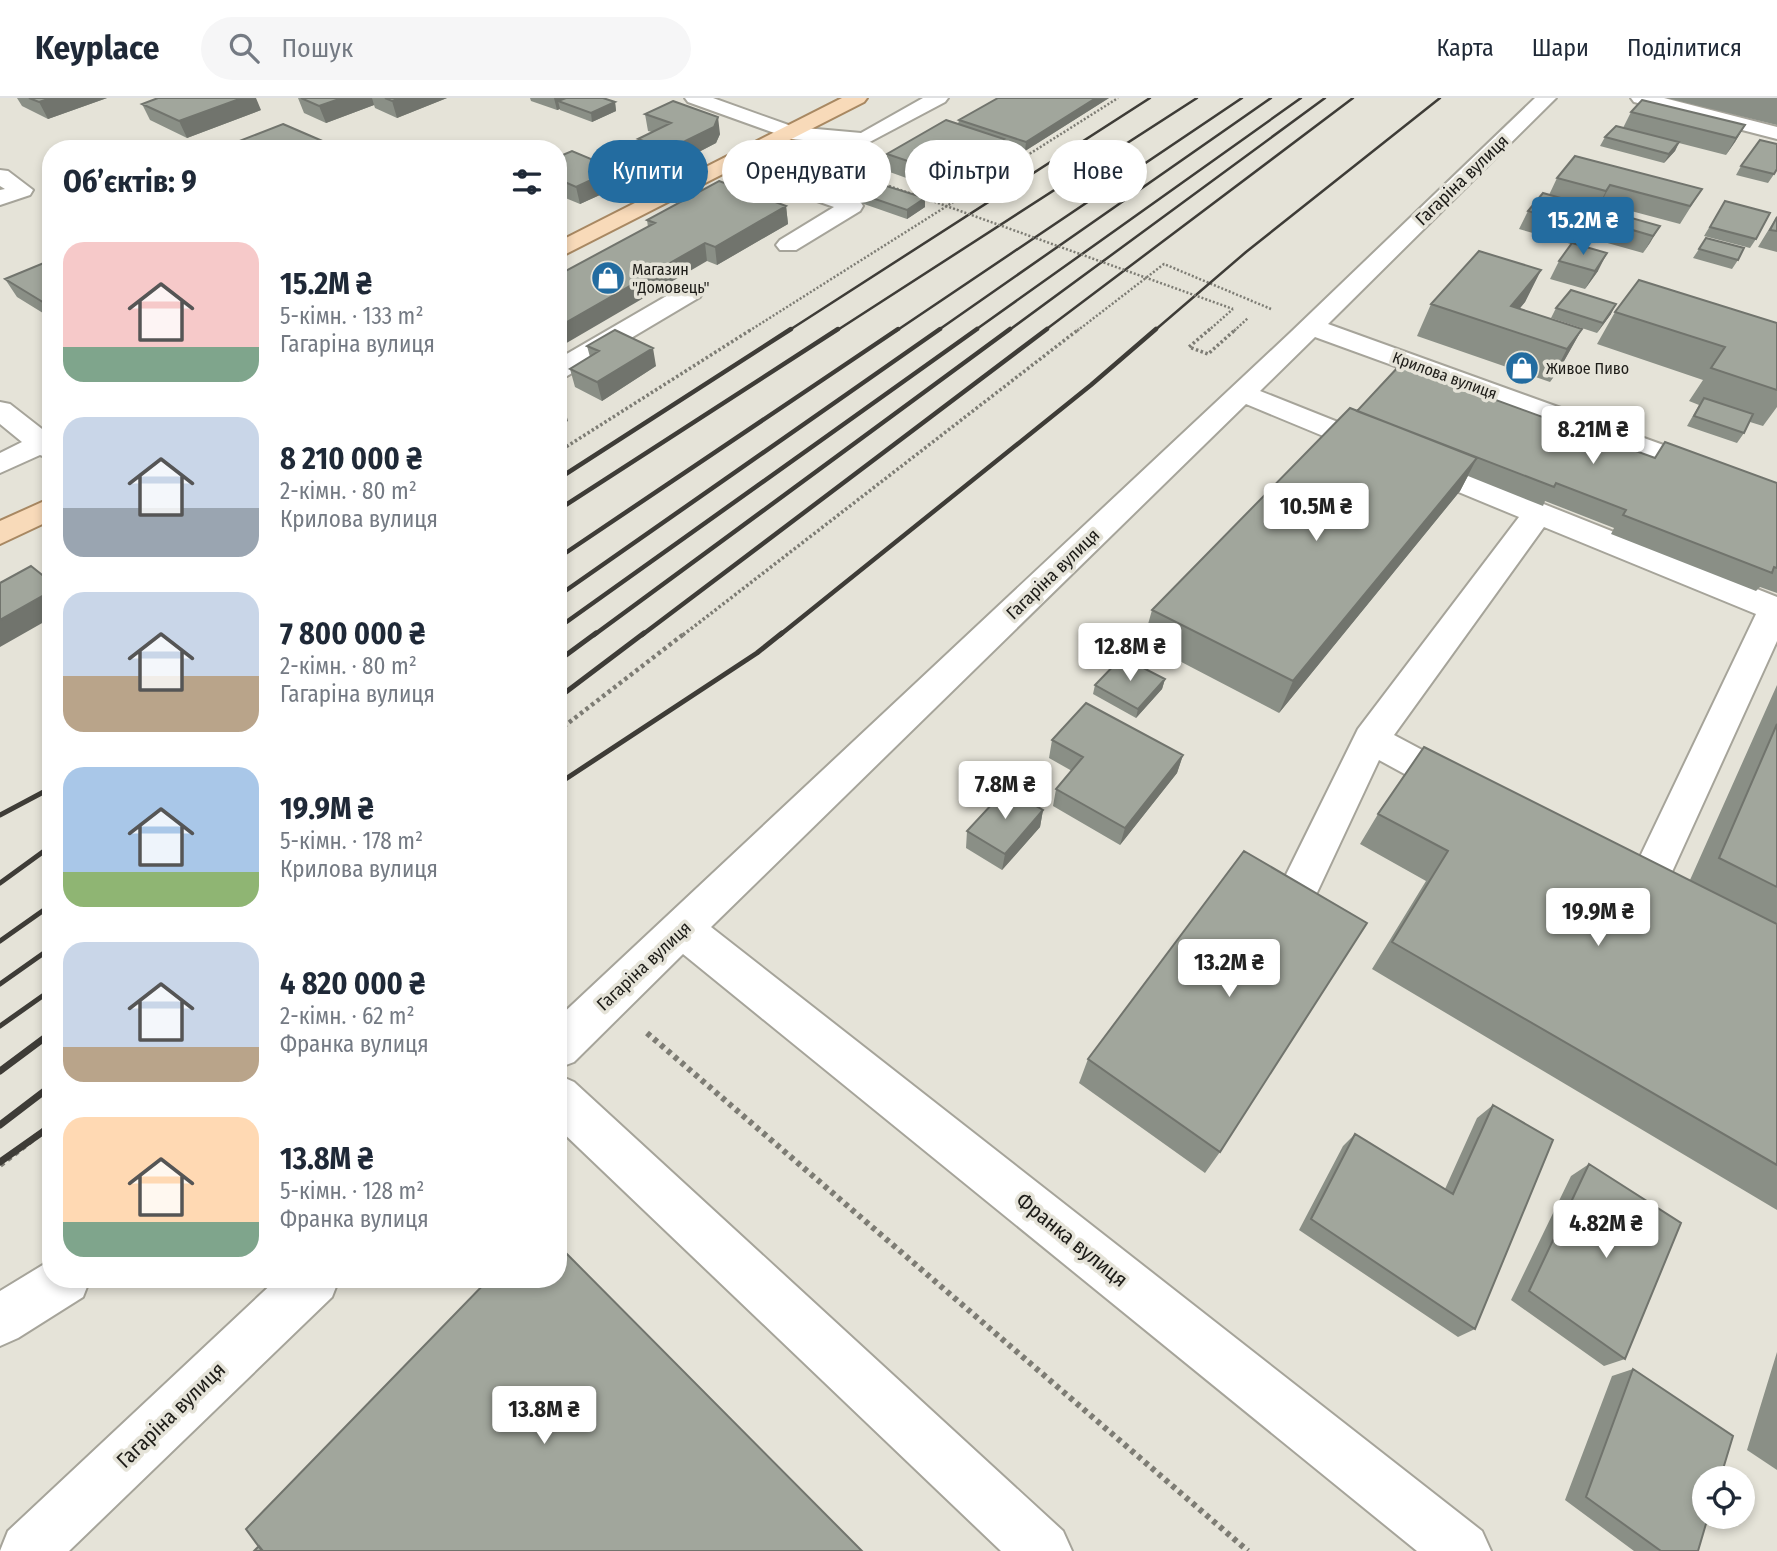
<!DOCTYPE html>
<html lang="uk">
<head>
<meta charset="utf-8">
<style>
	body { margin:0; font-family:"Fira Sans Condensed",sans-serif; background:#f6f6f7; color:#1f2937; height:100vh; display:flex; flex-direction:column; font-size:26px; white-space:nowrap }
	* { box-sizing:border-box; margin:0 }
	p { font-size:23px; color:#747a83 }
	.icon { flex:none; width:38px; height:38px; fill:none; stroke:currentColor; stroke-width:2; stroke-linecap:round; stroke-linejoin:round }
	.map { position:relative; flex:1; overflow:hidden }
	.sheet { position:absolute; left:42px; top:42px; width:525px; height:1148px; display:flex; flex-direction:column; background:#fff; border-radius:28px; box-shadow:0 4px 10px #0003 }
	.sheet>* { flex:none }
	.banner { position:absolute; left:588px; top:42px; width:665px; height:63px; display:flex; gap:14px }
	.controls { position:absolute; left:1692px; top:1368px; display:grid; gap:14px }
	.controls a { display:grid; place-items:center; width:63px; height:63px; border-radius:50%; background:#fff; box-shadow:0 4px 10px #0003; font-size:35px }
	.price { position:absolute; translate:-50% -60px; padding:0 16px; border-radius:7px; background:#fff; color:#222; font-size:23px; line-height:46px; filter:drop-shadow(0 2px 4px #0008) }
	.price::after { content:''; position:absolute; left:50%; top:42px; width:21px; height:16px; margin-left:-10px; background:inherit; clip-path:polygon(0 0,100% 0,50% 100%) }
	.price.current { background:#236ca0; color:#fff }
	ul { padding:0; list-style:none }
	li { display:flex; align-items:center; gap:21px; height:175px; padding:0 21px }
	li span { display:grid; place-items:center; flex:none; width:196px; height:140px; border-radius:21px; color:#555 }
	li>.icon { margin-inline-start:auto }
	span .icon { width:84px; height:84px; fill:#fffc; stroke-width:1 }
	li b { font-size:30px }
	h2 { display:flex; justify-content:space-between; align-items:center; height:84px; padding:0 21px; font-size:30px }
	.tag { padding:0 24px; border-radius:32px; background:#fff; box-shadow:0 4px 10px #0003; font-size:24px; line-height:63px }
	.tag.current { background:#236ca0; color:#fff }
	header { display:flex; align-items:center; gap:42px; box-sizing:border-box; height:98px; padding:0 35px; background:#fff; border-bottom:2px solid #e0e1e3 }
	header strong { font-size:33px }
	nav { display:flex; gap:38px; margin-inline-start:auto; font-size:24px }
	.search { width:490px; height:63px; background:#f6f6f7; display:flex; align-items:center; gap:18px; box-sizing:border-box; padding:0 24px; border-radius:38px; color:#747a83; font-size:26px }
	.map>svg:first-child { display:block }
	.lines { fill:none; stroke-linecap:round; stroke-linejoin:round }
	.minor-casing { stroke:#a6a49a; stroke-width:4 }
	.major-casing { stroke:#a88862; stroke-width:4 }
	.path-far3 { stroke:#7d7c74; stroke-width:2.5; stroke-dasharray:2 2; stroke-linecap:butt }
	.path-far2 { stroke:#7d7c74; stroke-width:3.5; stroke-dasharray:2.5 2.5; stroke-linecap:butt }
	.path-far1 { stroke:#7d7c74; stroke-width:4.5; stroke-dasharray:3.5 3.5; stroke-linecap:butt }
	.path { stroke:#7d7c74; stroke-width:6; stroke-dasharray:4.5 4.5; stroke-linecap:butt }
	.minor { fill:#fff; fill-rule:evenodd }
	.major { fill:#f8dab9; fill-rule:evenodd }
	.rail-far3 { stroke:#3e3c37; stroke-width:2.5 }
	.rail-far2 { stroke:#3e3c37; stroke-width:4.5 }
	.rail-far1 { stroke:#3e3c37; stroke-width:5 }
	.rail { stroke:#3e3c37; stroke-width:7 }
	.path-bridge { stroke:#7d7c74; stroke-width:2.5; stroke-dasharray:2 2; stroke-linecap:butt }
	.wall { fill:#8a8f86 }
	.shaded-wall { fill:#71746d }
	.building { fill:#a1a69c; stroke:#71746d; stroke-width:2 }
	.labels { text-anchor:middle; stroke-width:7; stroke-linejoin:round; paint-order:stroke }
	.far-poi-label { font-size:16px; fill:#1d1c18; stroke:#e5e3d8; text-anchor:start }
	.far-street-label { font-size:16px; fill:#1d1c18; stroke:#e5e3d8 }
	.street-label { font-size:18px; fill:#1d1c18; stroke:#e5e3d8 }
	.near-street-label { font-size:21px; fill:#1d1c18; stroke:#e5e3d8 }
</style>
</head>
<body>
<header>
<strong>Keyplace</strong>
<div class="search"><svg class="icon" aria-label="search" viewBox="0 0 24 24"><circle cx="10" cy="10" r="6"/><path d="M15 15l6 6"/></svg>Пошук</div>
<nav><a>Карта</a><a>Шари</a><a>Поділитися</a></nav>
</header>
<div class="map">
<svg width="1777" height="1453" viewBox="0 0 1777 1453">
	<rect width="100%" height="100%" fill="#e5e3d8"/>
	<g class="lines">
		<g class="minor-casing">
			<path id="minor" d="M685 0H713L794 29 861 35 923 0H948L945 4 864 47 791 41 688 4Z
				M1535 0H1556L1328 226 1777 388V407L1315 239 1260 293 1777 499V543L1661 798 1647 803 1633 798 1627 786 1756 516 1544 429 1394 637 1471 678 1477 688 1471 698 1458 703 1445 698 1379 662 1314 801 1300 806 1286 801 1280 789 1358 631 1519 419 1246 306 711 829 1482 1433 1491 1453H1417L683 856 574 964 558 970V920L1291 234Z
				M1631 0H1664L1777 29V41L1634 4Z
				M732 59 860 103 863 108 860 113 796 152H780L776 147 780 142 834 109 724 70 721 65 724 60Z
				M0 72 8 73 33 92 30 97 0 107V92L5 91 0 88Z
				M691 187 700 189 703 194 700 199 567 278 558 280V261L682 189Z
				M0 304 10 306 51 338V361L40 357 0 375V355L22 344 0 326Z
				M558 977 574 984 1063 1433 1072 1453H1001L558 1030Z
				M51 1162V1181H90L83 1199 18 1240 0 1248V1193Z
				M277 1181H339L332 1199 69 1453H0L8 1433Z"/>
		</g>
		<g class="major-casing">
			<path id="major" d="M842 0H867L864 4 558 160V144Z
				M51 400V422L0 446V423Z"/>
		</g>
		<path class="path-far3" d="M889 88 938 105
			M749 233 1118 0
			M1077 233 1164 166 1271 211
			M1208 233 1233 211
			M1234 233 1248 220"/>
		<path class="path-far2" d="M1210 231 1189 249 1208 256 1236 231
			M558 354 752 231
			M683 537 1079 231"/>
		<path class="path-far1" d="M558 633 685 535"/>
		<path class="path" d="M647 935 1248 1453
			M0 1067 51 1027"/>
		<use href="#minor" class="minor"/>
		<use href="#major" class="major"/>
		<path class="rail-far3" d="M788 233 1150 0
			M836 233 1197 0
			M896 233 1242 0
			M937 233 1271 0
			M974 233 1301 0
			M1008 233 1325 0
			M1044 233 1353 0
			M1154 233 1246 154 1440 0"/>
		<path class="rail-far2" d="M558 381 791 231
			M558 412 838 231
			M558 460 898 231
			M558 498 940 231
			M558 530 977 231
			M594 537 1010 231
			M642 537 1047 231
			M780 537 1091 287 1156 231"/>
		<path class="rail-far1" d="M558 563 596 535
			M558 600 644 535
			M558 686 757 555 782 535
			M0 717 51 690
			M0 785 51 748
			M0 843 51 807
			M0 886 51 850
			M0 928 51 892"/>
		<path class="rail" d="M0 973 51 935
			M0 1027 51 988
			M0 1064 51 1028"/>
		<path class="path-bridge" d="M938 105 1233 211"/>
	</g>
	<path class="wall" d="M17 0H107L48 21 22 8Z
		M298 0H447L397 20 375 10 374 7 326 25 304 15Z
		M530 0H603L615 4 616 13 592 24 560 12V11L557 12 531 3Z
		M1109 0 1025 53 1004 46 1003 58 945 94 887 73V56L958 26 959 22Z
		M1667 0H1777V27Z
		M142 6 261 12 187 40 150 22Z
		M1631 14 1745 27 1735 44 1726 57 1679 45 1675 53 1664 65 1600 48 1605 39 1623 30Z
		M645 16 720 36 716 45 670 69 662 66 663 68 580 106 558 97V59L593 62 628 56 640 50 638 41 652 34 648 33Z
		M774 58 869 82 925 100V109L907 121 775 75Z
		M1741 68 1777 72 1768 85 1736 77Z
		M1557 80 1702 91 1680 126 1601 105 1597 110 1660 128 1643 155 1586 139 1579 147 1598 173 1585 191 1550 181 1559 163 1571 146 1519 131 1528 113 1549 97Z
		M734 89 794 91 773 103 786 108 788 126 717 167 707 163 648 129 647 122Z
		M1725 103 1756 141 1750 150 1704 138Z
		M1777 118V154L1758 149 1769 131Z
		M1699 151 1738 162 1732 171 1693 160Z
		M51 162V220L17 199 5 181Z
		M1541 172 1525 204 1519 211 1582 231 1564 263 1550 284 1417 238 1431 206Z
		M1556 210 1611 216 1597 235 1551 220Z
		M1615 214 1777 225V309L1763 328 1750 324 1744 335 1737 345 1687 328 1699 307 1689 303 1703 282 1597 246Z
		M587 248 656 268 602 303 575 289 570 271 590 259Z
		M1357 313 1655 360 1665 344 1777 385V495L1760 489 1756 493 1611 436 1614 430 1545 403 1543 408 1468 378 1460 393 1279 615 1143 544 1152 512Z
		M1165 581 1162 591 1136 620 1093 596 1095 587Z
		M1777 587V1112L1372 871 1426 783 1360 746 1378 716 1690 782Z
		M1052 642 1183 657 1177 675 1120 747 1053 708 1056 691 1072 673 1049 660Z
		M1043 712 1040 729 1002 772 966 750 967 733Z
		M1088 961 1220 1054 1205 1075 1079 985Z
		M1493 1007 1475 1231 1458 1239 1299 1132 1343 1048 1355 1036 1445 1091 1477 1020Z
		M1589 1066 1625 1261 1604 1268 1511 1202 1571 1078Z
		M1777 1254V1372L1747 1352Z
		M1633 1271 1698 1453H1634L1565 1402 1612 1278Z"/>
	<path class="shaded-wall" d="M51 0H107L48 21 39 4Z
		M242 0H256L261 12 187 40 179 23Z
		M342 0H372L374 7 326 25 319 8Z
		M400 0H447L397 20 392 3Z
		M554 0H585L558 3 560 11 557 12Z
		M1096 0H1109L1025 53 1026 44Z
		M615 4 616 13 592 24 591 15Z
		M718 19 720 36 716 45 670 69 667 52Z
		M1745 27 1735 44 1726 57 1736 40Z
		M1004 41 1003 58 945 94 946 76Z
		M1679 44 1675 53 1664 65 1669 56Z
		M661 59 663 68 642 78 640 69Z
		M639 60 642 78 580 106 576 89Z
		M869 70V87L846 91V83Z
		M793 83 794 91 755 113V104Z
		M1610 87 1601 105 1597 111 1606 93Z
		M925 100V109L907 121V112Z
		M786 108 788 126 717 167 715 149Z
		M1595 121 1586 139 1579 148 1588 130Z
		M1660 128 1650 145 1643 155 1653 138Z
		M705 145 707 163 558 250V229Z
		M1607 155 1598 173 1585 191 1595 173Z
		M1541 172 1525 204 1504 230 1511 208Z
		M1616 206 1611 216 1597 235 1603 225Z
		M1582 231 1564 263 1550 284 1567 251Z
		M653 250 656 268 602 303 597 284Z
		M563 305 568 323 558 329V308Z
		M1477 360 1460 393 1279 615 1293 583Z
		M51 493V520L0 549V522Z
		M1165 581 1162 591 1136 620 1138 611Z
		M1183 657 1177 675 1120 747 1125 730Z
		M1043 712 1040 729 1002 772 1005 756Z"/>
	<path class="building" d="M29 0H51L39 4Z
		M158 0H242L179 23 142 6Z
		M301 0H342L319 8Z
		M385 0H400L392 3Z
		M566 0H603L615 4 591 15 558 3Z
		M998 0H1096L1026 44 959 22Z
		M1642 2 1745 27 1736 40 1631 14Z
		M673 3 718 19 714 29 667 52 638 41 671 25 645 16Z
		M946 22 1004 41 946 76 887 56Z
		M283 26 341 51H219Z
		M1616 28 1679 44 1669 56 1605 39Z
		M1760 42 1777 46V71L1774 76 1741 68Z
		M797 46 869 70 846 83 774 58Z
		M640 50 661 59 640 69 639 60 628 56Z
		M617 51 639 60 576 89 558 81V59L572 53 593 62Z
		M1575 58 1702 91 1690 108 1610 87 1606 93 1557 80Z
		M764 72 793 83 763 99 734 89Z
		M864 81 925 100 907 112 846 91Z
		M719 83 786 108 715 149 705 145 558 229V177L655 125 647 122Z
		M1543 95 1660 128 1653 138 1595 121 1588 130 1528 113Z
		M1725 103 1770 115 1756 141 1710 129Z
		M1777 119V133L1770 132Z
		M1706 140 1744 150 1738 162 1699 151Z
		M1572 145 1607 155 1595 173 1559 163Z
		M1479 153 1541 172 1511 208 1582 231 1567 251 1431 206Z
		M51 162V209L5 181Z
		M1639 182 1777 225V292L1711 270 1725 249 1615 214Z
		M1571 192 1616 206 1603 225 1556 210Z
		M615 232 653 250 597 284 570 271 599 253 587 248Z
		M1400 267 1655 360 1665 344 1777 385V470L1774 469 1772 475 1623 417 1626 412 1556 385 1554 389 1357 313Z
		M1704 300 1753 316 1744 335 1694 318Z
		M1350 310 1477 360 1293 583 1152 512Z
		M31 468 51 484V493L0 522V485Z
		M1122 559 1165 581 1138 611 1095 587Z
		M1086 605 1183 657 1125 730 1056 691 1083 659 1052 642Z
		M1777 626V789L1719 760Z
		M1424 649 1777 826V1067L1392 844 1448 753 1378 716Z
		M1006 691 1043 712 1005 756 967 733Z
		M1244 753 1367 825 1220 1054 1088 961Z
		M1493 1007 1553 1042 1475 1231 1311 1121 1355 1036 1453 1096Z
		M1589 1066 1681 1125 1625 1261 1529 1193Z
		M558 1147 862 1453H262L246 1431 489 1181H558Z
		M1633 1271 1733 1338 1720 1381H1704V1419H1708L1698 1453H1661L1586 1399Z
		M259 1448 263 1453H254Z"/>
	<defs>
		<g id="shop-disc" transform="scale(1.75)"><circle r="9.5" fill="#236ca0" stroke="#e5e3d8"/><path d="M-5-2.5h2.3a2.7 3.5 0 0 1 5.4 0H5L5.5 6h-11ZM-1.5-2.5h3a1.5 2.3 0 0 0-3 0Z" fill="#fff"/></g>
	</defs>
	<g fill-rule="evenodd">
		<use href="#shop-disc" x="608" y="180"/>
		<use href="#shop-disc" x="1522" y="270"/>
	</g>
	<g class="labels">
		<g class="far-poi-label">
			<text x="632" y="177">Магазин<tspan x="632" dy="18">"Домовець"</tspan></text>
			<text x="1546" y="276">Живое Пиво</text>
		</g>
		<g class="far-street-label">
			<text transform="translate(1445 277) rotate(20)" y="6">Крилова вулиця</text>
		</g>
		<g class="street-label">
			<text transform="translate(1462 82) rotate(-44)" y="6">Гагаріна вулиця</text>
			<text transform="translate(1053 476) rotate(-44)" y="6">Гагаріна вулиця</text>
			<text transform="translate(644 868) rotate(-43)" y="6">Гагаріна вулиця</text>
		</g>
		<g class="near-street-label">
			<text transform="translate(1072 1142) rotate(39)" y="7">Франка вулиця</text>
			<text transform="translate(171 1317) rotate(-44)" y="7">Гагаріна вулиця</text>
		</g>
	</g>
</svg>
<div class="controls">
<a><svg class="icon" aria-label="locate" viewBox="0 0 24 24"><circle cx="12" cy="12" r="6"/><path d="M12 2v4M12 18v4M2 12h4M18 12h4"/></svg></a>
</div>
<b class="price current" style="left:1583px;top:159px">15.2M ₴</b>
<b class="price" style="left:1593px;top:368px">8.21M ₴</b>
<b class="price" style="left:1316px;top:445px">10.5M ₴</b>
<b class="price" style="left:1130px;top:585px">12.8M ₴</b>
<b class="price" style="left:1005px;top:723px">7.8M ₴</b>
<b class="price" style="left:1598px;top:850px">19.9M ₴</b>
<b class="price" style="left:1229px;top:901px">13.2M ₴</b>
<b class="price" style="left:1606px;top:1162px">4.82M ₴</b>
<b class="price" style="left:544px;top:1348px">13.8M ₴</b>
<div class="banner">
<a class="tag current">Купити</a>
<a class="tag">Орендувати</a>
<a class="tag">Фільтри</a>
<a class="tag">Нове</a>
</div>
<section class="sheet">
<h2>Об’єктів: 9<svg class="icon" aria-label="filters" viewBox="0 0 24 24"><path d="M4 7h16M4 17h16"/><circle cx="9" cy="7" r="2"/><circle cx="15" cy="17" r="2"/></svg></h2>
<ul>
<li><span style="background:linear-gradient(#f6c9c9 75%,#7fa58c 0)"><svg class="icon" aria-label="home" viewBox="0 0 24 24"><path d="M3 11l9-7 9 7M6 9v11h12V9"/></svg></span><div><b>15.2M ₴</b><p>5-кімн. · 133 m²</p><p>Гагаріна вулиця</p></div></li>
<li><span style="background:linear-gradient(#c9d6e8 65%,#9aa5b1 0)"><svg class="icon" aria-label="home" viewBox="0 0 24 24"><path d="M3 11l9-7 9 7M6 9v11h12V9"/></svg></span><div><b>8 210 000 ₴</b><p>2-кімн. · 80 m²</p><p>Крилова вулиця</p></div></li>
<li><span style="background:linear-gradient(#c9d6e8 60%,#b9a48a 0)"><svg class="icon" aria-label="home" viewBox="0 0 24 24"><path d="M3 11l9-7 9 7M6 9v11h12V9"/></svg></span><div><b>7 800 000 ₴</b><p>2-кімн. · 80 m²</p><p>Гагаріна вулиця</p></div></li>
<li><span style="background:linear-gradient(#a9c7e8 75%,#8fb573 0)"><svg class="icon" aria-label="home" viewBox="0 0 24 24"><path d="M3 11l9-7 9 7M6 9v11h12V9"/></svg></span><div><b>19.9M ₴</b><p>5-кімн. · 178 m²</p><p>Крилова вулиця</p></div></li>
<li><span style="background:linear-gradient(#c9d6e8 75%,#b9a48a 0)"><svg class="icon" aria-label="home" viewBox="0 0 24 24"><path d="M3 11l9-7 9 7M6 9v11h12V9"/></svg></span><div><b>4 820 000 ₴</b><p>2-кімн. · 62 m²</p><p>Франка вулиця</p></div></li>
<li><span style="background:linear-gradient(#ffd9b3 75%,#7fa58c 0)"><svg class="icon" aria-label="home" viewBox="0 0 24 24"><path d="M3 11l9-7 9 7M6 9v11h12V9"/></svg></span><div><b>13.8M ₴</b><p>5-кімн. · 128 m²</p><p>Франка вулиця</p></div></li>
</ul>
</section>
</div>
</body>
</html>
